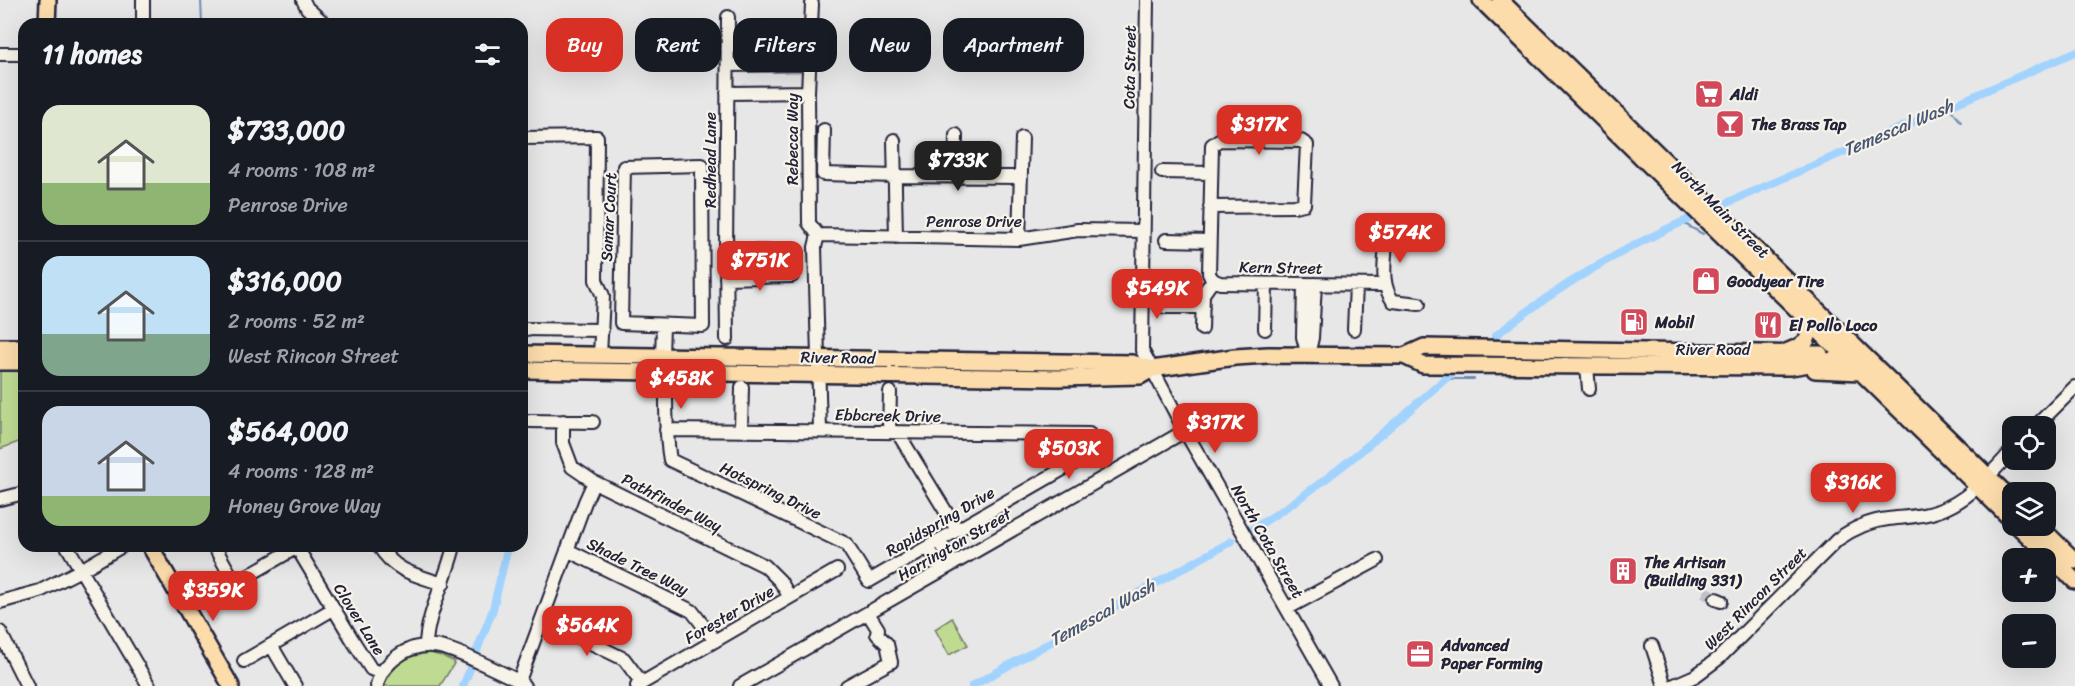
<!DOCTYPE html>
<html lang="en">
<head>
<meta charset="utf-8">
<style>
	body { margin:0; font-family:Sriracha,sans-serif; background:#20242c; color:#f1f3f6; height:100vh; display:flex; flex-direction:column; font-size:22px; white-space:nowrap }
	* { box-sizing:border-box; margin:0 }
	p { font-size:20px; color:#9ea1a6 }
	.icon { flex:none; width:33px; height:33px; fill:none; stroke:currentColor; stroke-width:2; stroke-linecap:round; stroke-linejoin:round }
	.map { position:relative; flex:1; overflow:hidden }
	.panel { position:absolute; left:18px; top:18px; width:510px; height:534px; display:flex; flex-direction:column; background:#171b24; border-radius:18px; box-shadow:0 6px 24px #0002 }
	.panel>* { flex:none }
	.hud { position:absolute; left:546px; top:18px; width:570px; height:54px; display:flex; gap:12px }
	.buttons { position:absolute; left:2002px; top:416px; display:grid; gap:12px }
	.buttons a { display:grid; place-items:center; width:54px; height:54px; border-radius:12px; background:#171b24; box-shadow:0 6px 24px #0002; font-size:30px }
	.price { position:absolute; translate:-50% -51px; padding:0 14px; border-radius:12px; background:#d93025; color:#fff; font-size:20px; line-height:39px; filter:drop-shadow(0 2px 3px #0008) }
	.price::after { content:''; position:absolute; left:50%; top:36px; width:18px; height:14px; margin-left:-9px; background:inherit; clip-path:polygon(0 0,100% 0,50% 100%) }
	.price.active { background:#222; color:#fff }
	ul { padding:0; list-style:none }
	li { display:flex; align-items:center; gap:18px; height:150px; padding:0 24px }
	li+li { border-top:2px solid #363941 }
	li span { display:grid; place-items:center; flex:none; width:168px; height:120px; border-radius:18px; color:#555 }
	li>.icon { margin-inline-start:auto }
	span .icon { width:72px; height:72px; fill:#fffc; stroke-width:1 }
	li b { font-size:26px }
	h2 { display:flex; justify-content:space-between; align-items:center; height:72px; padding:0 24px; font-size:26px }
	.chip { padding:0 21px; border-radius:18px; background:#171b24; box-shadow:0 6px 24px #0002; font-size:21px; line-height:54px }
	.chip.active { background:#d93025; color:#fff }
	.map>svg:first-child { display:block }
	.green { fill:#bfdb92; stroke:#707e66; stroke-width:1.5 }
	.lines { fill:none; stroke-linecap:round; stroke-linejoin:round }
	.stream { stroke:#6e8cb0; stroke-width:2 }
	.canal { stroke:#a1d3fe; stroke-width:8 }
	.minor-tunnel { stroke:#c0c0c5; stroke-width:12; stroke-dasharray:12 6; stroke-linecap:butt }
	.minor-casing { stroke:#22223b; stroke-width:16 }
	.major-casing { stroke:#22223b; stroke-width:20 }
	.minor { stroke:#f7f3e8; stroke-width:12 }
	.major { stroke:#fcdcab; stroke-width:15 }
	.labels { text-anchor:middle; stroke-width:4.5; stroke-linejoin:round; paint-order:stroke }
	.street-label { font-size:16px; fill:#22223b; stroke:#f7f3e8 }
	.poi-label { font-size:16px; font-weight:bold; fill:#22223b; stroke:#f7f3e8; text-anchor:start }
	.water-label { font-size:18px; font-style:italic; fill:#485776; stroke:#f7f3e8 }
</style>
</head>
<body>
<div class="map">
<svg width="2075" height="686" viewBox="0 0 2075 686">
	<rect width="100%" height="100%" fill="#e7e7e8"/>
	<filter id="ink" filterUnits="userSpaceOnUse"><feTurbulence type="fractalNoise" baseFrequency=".0167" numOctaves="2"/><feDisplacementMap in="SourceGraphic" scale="12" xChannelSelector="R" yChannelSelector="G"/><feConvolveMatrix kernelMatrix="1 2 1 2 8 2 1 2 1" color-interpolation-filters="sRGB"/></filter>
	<g filter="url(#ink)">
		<path class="green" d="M0 370 24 372V440L0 449Z
			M952 618 968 645 949 655 935 629Z
			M430 653 442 656 455 662 440 686H384C393 664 407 655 430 653Z"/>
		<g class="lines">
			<path class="stream" d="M201 0 202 24
				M1949 107 1961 122
				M1681 222 1703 234
				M1446 379H1474"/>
			<path class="canal" d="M1722 205 2075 52
				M1495 336C1555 288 1619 250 1689 219
				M1254 528C1326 485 1387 429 1450 375
				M476 653 493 609 508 546
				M463 686 470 669
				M972 686 1232 541"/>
			<path class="minor-tunnel" d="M1704 592 1716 599"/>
			<g class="minor-casing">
				<path id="minor" d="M303 0 307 8 325 24
					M1147 0 1142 350 1185 431 1331 686
					M812 4 808 92 809 223 818 235
					M143 24V0
					M0 54H24
					M728 65 809 64
					M727 93 808 92
					M824 130 823 174 895 176 1021 177
					M522 138 597 137 596 280 603 296 600 355
					M894 140 896 237
					M702 165 703 326 621 323 624 167Z
					M1162 172 1211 173
					M955 177 956 135
					M1210 207 1294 206 1304 204 1307 145 1301 141 1219 140 1212 145 1209 274 1213 280
					M1019 239 1022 138
					M1166 240 1209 241
					M726 251 792 252V276L726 278
					M1213 280 1220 283 1384 285
					M1304 284 1303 337 1308 356
					M1419 304 1393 301C1380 284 1385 262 1386 242L1391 238 1423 239
					M1165 307H1203
					M522 329 602 330
					M1202 329 1203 294 1213 280
					M1265 329 1266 284
					M1354 329 1356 285
					M727 339 726 251 728 17
					M1308 355 1312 338 1315 284
					M662 356 663 326
					M1587 367 1589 389
					M666 390C666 414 666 437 670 460L846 544 869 581 1089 454V434L666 430
					M530 421 593 422
					M563 421V443L572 467 594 482 765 566 780 581 790 597
					M2036 426 2075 387
					M741 430 742 387
					M820 430 815 247 818 235 1019 239 1078 230 1142 231
					M889 432 890 392
					M898 433 957 530
					M1069 434 1071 464
					M0 499 24 493
					M939 540 953 564
					M67 546 149 686
					M214 546 235 583
					M296 546 355 644 371 669 381 673
					M379 546C395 572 416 575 443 584
					M928 547 942 570
					M567 550 692 611 715 641
					M1716 599 1721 601
					M206 600 297 547
					M0 602 40 591 81 570 122 546
					M1288 608 1377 560
					M542 619 624 659 642 683
					M0 632 27 686
					M271 645 295 686
					M426 646C426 615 447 578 454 546
					M1652 646 1665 686
					M244 661 333 609
					M519 681 585 502 594 482
					M377 686C379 674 385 667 394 659 405 650 418 645 433 646 453 647 499 672 519 681L524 686
					M637 686 837 570
					M740 686 1185 431
					M847 686 891 662 887 644 877 634 878 629 868 613
					M1672 686 1695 676 1719 658 1837 540C1852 529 1870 521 1888 519 1905 517 1922 517 1938 511 1969 501 1991 473 2013 450"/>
			</g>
			<g class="major-casing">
				<path id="major" d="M1481 0 2013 521
					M1500 0 2013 501
					M47 24 48 0
					M0 347H24
					M1786 352C1809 343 1812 341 1805 317
					M522 354 1132 363 1152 369 1235 357 1268 355 1404 356 1423 365 1791 367 1834 360 1843 355 1851 342
					M1404 356 1424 347 1820 354
					M0 362H24
					M522 370 1058 378 1140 376 1152 369
					M1815 370 1861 372
					M2017 525 2075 581
					M2038 525 2075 561
					M150 546 231 686"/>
			</g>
			<use href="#minor" class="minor"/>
			<use href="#major" class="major"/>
		</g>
	</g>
	<defs>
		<g id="supermarket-square" transform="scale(1.5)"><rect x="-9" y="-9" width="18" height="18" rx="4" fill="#d1495b" stroke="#f7f3e8"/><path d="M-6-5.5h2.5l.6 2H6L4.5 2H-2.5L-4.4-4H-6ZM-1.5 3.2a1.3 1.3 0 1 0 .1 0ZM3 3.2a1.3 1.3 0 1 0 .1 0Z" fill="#fff"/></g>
		<g id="bar-square" transform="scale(1.5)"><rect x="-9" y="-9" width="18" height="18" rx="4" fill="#d1495b" stroke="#f7f3e8"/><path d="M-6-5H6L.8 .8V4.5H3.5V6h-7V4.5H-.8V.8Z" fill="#fff"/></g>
		<g id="shop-square" transform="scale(1.5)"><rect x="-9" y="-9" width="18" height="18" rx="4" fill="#d1495b" stroke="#f7f3e8"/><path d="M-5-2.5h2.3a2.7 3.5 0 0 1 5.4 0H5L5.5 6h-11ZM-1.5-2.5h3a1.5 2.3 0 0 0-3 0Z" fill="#fff"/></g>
		<g id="fuel-square" transform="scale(1.5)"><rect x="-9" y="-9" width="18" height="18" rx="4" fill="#d1495b" stroke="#f7f3e8"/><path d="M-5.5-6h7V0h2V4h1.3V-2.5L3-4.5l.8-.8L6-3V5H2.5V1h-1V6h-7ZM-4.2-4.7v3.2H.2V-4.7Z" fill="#fff"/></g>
		<g id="restaurant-square" transform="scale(1.5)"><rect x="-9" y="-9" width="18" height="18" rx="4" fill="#d1495b" stroke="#f7f3e8"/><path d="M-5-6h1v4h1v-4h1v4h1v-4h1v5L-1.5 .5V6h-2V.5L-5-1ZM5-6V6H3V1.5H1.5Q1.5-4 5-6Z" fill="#fff"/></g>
		<g id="building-square" transform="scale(1.5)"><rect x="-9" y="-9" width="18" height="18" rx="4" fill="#d1495b" stroke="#f7f3e8"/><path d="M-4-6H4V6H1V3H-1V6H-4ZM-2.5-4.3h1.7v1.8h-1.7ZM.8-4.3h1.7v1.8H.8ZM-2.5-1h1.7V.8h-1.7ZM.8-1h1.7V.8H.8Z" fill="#fff"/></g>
		<g id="office-square" transform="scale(1.5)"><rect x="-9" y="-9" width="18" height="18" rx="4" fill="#d1495b" stroke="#f7f3e8"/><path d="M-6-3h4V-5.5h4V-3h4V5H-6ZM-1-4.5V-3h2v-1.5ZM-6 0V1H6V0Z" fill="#fff"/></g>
	</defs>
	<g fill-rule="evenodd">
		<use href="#supermarket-square" x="1709" y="94"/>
		<use href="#bar-square" x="1730" y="124"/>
		<use href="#shop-square" x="1706" y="281"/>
		<use href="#fuel-square" x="1634" y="322"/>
		<use href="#restaurant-square" x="1768" y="325"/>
		<use href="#building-square" x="1623" y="571"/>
		<use href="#office-square" x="1420" y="654"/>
	</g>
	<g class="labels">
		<g class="street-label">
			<text transform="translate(1129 67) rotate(-89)" y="6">Cota Street</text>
			<text transform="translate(792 139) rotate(-90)" y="6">Rebecca Way</text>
			<text transform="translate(710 160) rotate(-90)" y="6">Redhead Lane</text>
			<text transform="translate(1721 209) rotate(45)" y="6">North Main Street</text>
			<text transform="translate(608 217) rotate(-87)" y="6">Samar Court</text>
			<text x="974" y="227">Penrose Drive</text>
			<text transform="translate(1281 267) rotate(1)" y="6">Kern Street</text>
			<text x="1713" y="355">River Road</text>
			<text transform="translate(838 357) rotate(1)" y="6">River Road</text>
			<text transform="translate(888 415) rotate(1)" y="6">Ebbcreek Drive</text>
			<text transform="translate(771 490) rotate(26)" y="6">Hotspring Drive</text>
			<text transform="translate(672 502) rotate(27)" y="6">Pathfinder Way</text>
			<text transform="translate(940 521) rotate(-30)" y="6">Rapidspring Drive</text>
			<text transform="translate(1268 541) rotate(60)" y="6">North Cota Street</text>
			<text transform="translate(954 544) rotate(-30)" y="6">Harrington Street</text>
			<text transform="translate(638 566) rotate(26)" y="6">Shade Tree Way</text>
			<text transform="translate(1755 598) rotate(-45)" y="6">West Rincon Street</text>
			<text transform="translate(729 614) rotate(-30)" y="6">Forester Drive</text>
			<text transform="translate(360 619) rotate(58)" y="6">Clover Lane</text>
		</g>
		<g class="poi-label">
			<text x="1730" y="100">Aldi</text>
			<text x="1751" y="130">The Brass Tap</text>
			<text x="1727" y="287">Goodyear Tire</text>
			<text x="1655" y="328">Mobil</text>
			<text x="1789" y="331">El Pollo Loco</text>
			<text x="1644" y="568">The Artisan<tspan x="1644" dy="18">(Building 331)</tspan></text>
			<text x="1441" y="651">Advanced<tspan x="1441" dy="18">Paper Forming</tspan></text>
		</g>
		<g class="water-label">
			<text transform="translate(1898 128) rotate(-23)" y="6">Temescal Wash</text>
			<text transform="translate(1102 613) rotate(-29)" y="6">Temescal Wash</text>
		</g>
	</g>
</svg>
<div class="buttons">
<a><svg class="icon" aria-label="locate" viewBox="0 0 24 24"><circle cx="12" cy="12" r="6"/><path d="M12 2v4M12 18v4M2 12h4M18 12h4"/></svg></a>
<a><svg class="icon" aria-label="layers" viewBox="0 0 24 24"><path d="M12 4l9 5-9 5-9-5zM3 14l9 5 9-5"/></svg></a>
<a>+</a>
<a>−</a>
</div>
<b class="price" style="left:1259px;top:156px">$317K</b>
<b class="price active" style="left:958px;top:192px">$733K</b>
<b class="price" style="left:1400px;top:264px">$574K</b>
<b class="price" style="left:760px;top:292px">$751K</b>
<b class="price" style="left:1157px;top:320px">$549K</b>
<b class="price" style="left:681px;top:410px">$458K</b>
<b class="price" style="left:1215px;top:454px">$317K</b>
<b class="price" style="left:1069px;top:480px">$503K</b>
<b class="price" style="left:1853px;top:514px">$316K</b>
<b class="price" style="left:213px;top:622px">$359K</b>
<b class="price" style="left:587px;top:657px">$564K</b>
<div class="hud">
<a class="chip active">Buy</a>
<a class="chip">Rent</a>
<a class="chip">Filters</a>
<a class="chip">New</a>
<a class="chip">Apartment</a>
</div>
<section class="panel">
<h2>11 homes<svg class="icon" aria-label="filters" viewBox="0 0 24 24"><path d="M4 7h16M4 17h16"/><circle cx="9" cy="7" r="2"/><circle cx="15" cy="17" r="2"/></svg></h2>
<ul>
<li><span style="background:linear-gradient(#dfe7d0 65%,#8fb573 0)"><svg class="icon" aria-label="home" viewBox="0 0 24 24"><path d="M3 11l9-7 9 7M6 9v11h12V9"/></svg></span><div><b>$733,000</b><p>4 rooms · 108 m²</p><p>Penrose Drive</p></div></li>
<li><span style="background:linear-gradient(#bfe0f5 65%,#7fa58c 0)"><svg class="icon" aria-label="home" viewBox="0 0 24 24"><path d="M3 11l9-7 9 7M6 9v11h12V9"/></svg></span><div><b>$316,000</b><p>2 rooms · 52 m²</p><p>West Rincon Street</p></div></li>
<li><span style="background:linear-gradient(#c9d6e8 75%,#8fb573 0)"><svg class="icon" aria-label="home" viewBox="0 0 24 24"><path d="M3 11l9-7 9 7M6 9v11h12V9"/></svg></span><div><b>$564,000</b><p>4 rooms · 128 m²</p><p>Honey Grove Way</p></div></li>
</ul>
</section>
</div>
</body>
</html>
